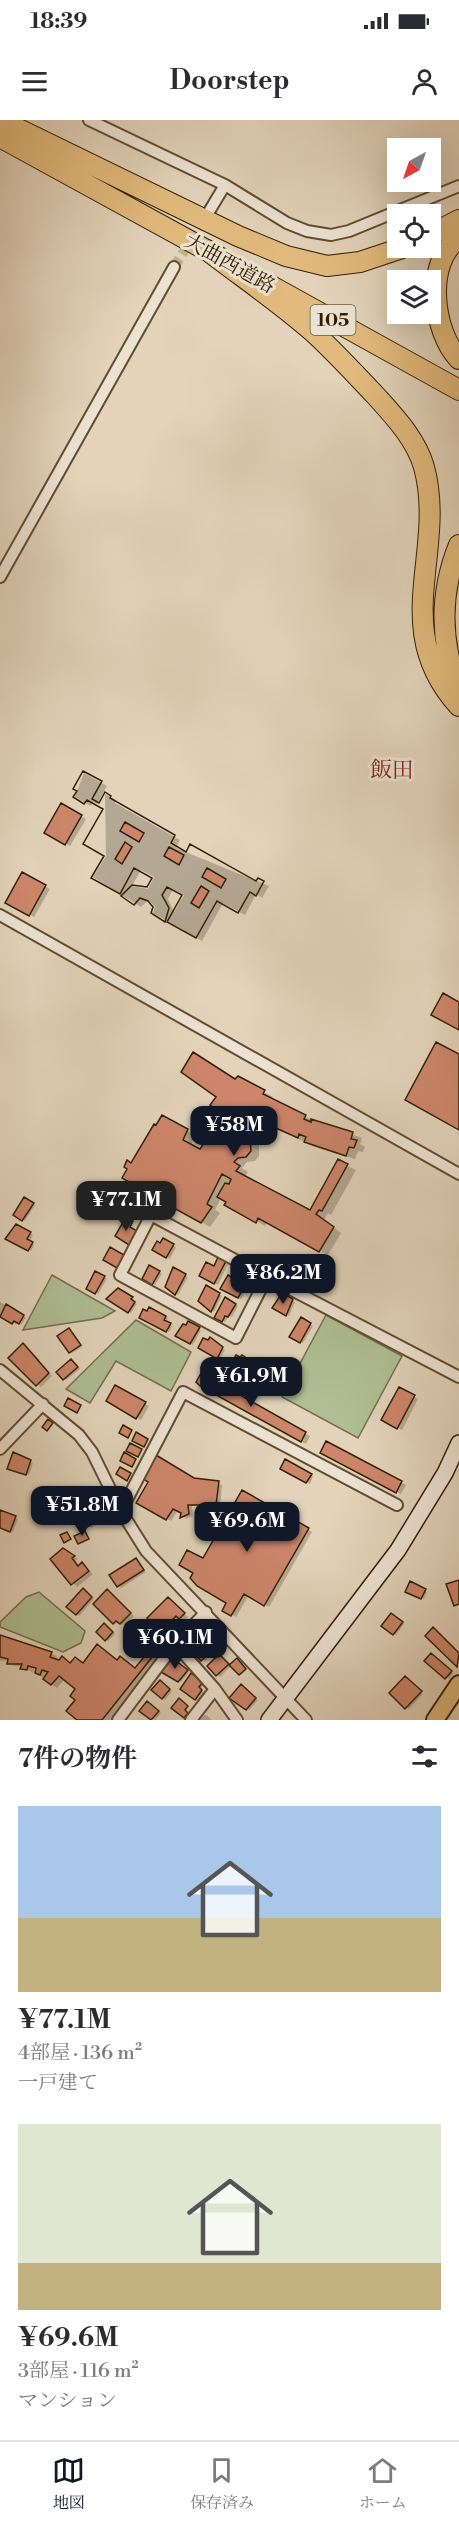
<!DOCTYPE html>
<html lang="ja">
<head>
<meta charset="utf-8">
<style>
	body { margin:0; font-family:"Libre Bodoni","Noto Serif JP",serif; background:#f2f2f3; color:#2b2b33; height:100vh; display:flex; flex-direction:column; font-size:22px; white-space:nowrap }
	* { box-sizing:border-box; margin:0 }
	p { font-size:20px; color:#7c7c81 }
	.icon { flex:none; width:33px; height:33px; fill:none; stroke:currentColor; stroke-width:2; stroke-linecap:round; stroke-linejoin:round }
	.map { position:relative; height:1600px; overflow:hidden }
	.panel { display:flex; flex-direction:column; background:#fff; flex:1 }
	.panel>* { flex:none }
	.needle { width:39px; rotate:220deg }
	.controls { position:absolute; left:387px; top:18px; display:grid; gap:12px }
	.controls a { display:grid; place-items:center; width:54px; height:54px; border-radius:0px; background:#fff; box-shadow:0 6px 24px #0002; font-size:30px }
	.price { position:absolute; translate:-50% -51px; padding:0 14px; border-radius:12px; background:#111827; color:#fff; font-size:20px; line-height:39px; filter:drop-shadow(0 2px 3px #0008) }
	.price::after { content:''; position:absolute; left:50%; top:36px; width:18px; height:14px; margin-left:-9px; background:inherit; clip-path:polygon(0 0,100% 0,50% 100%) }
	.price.on { background:#222; color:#fff }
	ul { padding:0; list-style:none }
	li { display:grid; align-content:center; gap:12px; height:318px; padding:0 18px }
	li span { display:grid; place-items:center; height:186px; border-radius:0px; color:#555 }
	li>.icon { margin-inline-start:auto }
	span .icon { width:108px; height:108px; fill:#fffc; stroke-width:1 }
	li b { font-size:26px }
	h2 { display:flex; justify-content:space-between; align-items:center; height:72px; padding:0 18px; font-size:26px }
	.status { display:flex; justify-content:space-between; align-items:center; height:42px; padding:0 30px; background:#fff; direction:ltr }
	.status svg { height:16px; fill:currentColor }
	header { display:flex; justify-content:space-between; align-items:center; height:78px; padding:0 18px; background:#fff; font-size:27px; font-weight:800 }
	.menu { display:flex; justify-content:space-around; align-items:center; height:84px; border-top:2px solid #e1e1e2; background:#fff; font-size:16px; color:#7c7c81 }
	.menu a { display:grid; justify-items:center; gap:3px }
	.menu .on { color:#111827 }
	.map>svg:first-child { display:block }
	.green { fill:#afbe93; stroke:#726f4a; stroke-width:1.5 }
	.shadow { fill:#0003; fill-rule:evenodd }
	.building { fill:#cd866b; stroke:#342000; stroke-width:1.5; fill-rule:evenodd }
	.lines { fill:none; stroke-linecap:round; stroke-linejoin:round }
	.street-tunnel { stroke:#bfaf95; stroke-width:10; stroke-dasharray:10 5; stroke-linecap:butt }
	.street-casing { stroke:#604d2e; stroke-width:14 }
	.secondary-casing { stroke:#342000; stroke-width:18 }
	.primary-casing { stroke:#342000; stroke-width:20 }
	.highway-casing { stroke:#342000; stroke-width:22 }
	.street { stroke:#ece2d2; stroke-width:10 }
	.secondary { stroke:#ece2d2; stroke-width:15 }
	.primary { stroke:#e1ba7d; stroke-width:16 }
	.highway { stroke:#e1ba7d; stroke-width:20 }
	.labels { text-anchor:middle; stroke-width:6; stroke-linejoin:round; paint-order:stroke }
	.shield { fill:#ece2d2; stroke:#6b5a3f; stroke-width:1.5 }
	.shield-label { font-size:18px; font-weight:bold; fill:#342000 }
	.street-label { font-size:20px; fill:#342000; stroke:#ece2d2 }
	.quarter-label { font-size:22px; fill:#7a1f14; stroke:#ece2d2 }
</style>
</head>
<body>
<div class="status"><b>18:39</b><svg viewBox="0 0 49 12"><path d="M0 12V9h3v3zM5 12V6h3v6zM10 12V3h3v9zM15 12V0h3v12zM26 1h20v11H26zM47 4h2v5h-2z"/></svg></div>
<header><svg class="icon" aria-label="menu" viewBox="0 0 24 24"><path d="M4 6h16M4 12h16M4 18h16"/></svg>Doorstep<svg class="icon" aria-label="person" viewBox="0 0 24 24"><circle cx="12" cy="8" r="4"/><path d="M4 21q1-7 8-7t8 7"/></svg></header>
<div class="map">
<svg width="459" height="1600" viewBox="0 0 459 1600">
	<rect width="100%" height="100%" fill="#e2d3ba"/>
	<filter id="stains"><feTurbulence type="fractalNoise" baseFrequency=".00333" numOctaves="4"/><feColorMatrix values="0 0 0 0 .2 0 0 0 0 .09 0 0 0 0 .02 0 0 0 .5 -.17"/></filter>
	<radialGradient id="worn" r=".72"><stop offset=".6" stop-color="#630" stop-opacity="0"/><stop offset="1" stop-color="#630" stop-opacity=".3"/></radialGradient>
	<path class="green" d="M52 1155 115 1191 102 1198 23 1210Z
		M326 1195 402 1236 358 1318 282 1277Z
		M136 1200 191 1232 171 1271 116 1241 90 1283 66 1269Z
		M39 1472 85 1511 81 1523 63 1532 0 1507V1502L26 1477Z"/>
	<path class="shadow" d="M84 653 107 666 97 684 93 682 91 686 75 677Z
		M105 674 116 680 115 683 180 720 176 728 269 766 262 778 256 774 245 795 223 783 202 821 153 793 155 787 151 782 147 781 141 787 93 757 106 736ZM141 750 154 757 148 769 132 766ZM173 769 184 775 174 792 168 779Z
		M62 685 86 699 70 726 46 712Z
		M23 754 50 769 34 797 7 782Z
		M239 958 273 977 271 979 314 1001 362 1018 360 1024 365 1027 363 1032 358 1031 355 1039 315 1027 269 1005 259 1024V1036L255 1041 247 1042 242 1048 248 1052 244 1057 310 1092 347 1046 356 1050 331 1095 328 1093 324 1100 341 1113 328 1135 267 1102 265 1106 226 1084 228 1082 221 1078 215 1090 220 1093 210 1107 124 1057 163 997 196 1016 190 1026 200 1031Z
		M25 1079 35 1085 25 1101 15 1095Z
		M16 1106 33 1115 29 1122 34 1125 31 1131 7 1119Z
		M163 1120 176 1127 170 1139 154 1130Z
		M219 1139 228 1144 218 1165 201 1156 215 1148Z
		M150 1147 162 1154 155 1165 144 1158Z
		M173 1149 188 1157 178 1175 168 1170V1160Z
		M96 1153 107 1159 98 1174 88 1169Z
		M228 1157 247 1167 241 1179 222 1168Z
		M206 1168 222 1176 214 1192 212 1190Z
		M118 1170 135 1180 133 1182 137 1184 131 1193 109 1179Z
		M286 1177 295 1182 289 1196 274 1188Z
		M226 1179 238 1186 232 1197 229 1196 225 1202 216 1197Z
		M0 1182 26 1197 22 1204 17 1201 16 1204 0 1196Z
		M150 1189 168 1198 166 1202 172 1206 169 1212 141 1197Z
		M302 1199 313 1206 303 1223 291 1216Z
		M189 1203 201 1210 193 1225 177 1216Z
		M69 1210 82 1227 72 1233 70 1232Z
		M210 1219 225 1230 220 1239 200 1227Z
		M23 1224 40 1240 38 1242 52 1256 41 1267 37 1264Z
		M242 1237 257 1247 252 1255 232 1245Z
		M74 1242 80 1249 66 1260 64 1259Z
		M207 1258 310 1316 306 1324 198 1262Z
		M116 1267 149 1286 141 1300 108 1280Z
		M400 1269 418 1279 402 1310 383 1300Z
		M327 1323 406 1365 401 1374 322 1332Z
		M285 1341 313 1356 310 1364 282 1348Z
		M30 1342 33 1343 29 1355 12 1350Z
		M194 1359 222 1365 220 1387 192 1386 193 1396 186 1399 178 1390 171 1401 138 1382 150 1362Z
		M243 1372 312 1412 269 1487 249 1475 236 1497 224 1490 228 1483 195 1453Z
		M66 1375 81 1396 69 1403 67 1401Z
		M102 1377 114 1395 91 1408 87 1403 100 1388Z
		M0 1391 18 1399 13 1412 0 1407Z
		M63 1430 78 1439 75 1441 79 1446 82 1444 93 1454 77 1467 52 1439Z
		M136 1440 146 1452 121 1468 118 1466 111 1456Z
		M411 1463 427 1472 424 1479 407 1471Z
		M86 1472 94 1479 79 1496 77 1494Z
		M111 1474 134 1496 125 1505 114 1503Z
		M169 1479 188 1497 184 1501 181 1499 171 1508 177 1514 172 1519 167 1517Z
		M394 1496 404 1504 396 1515 393 1514Z
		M107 1506 115 1514 108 1521 106 1520Z
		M0 1517 51 1533 57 1536 56 1541 59 1542 62 1538 71 1544 118 1541 136 1550 148 1534 158 1540 110 1600H80L77 1569 65 1559 57 1568 36 1553 37 1549 34 1548 33 1553 23 1546H15L9 1543 10 1540 0 1541Z
		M206 1519 216 1530 205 1541 202 1540Z
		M176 1536 179 1539 177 1542 189 1552 181 1562 164 1551Z
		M434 1536 453 1553 449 1559 446 1557Z
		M222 1538 230 1546 237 1540 246 1550 241 1555 232 1545 220 1557 209 1546Z
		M192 1555 204 1564 200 1570 204 1572 198 1581 195 1579Z
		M408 1559 423 1574 409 1589 406 1587Z
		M163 1564 172 1571 165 1580 163 1578Z
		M243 1568 258 1580 249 1590 231 1578Z
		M150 1584 161 1593 155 1600 141 1590Z
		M205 1595H206L212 1600H199Z"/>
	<path class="building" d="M83 651 102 661 92 679 99 683 105 672 111 676 110 678 175 715 171 723 186 732 190 724 256 761 258 758 264 761 256 776 250 772 238 793 217 781 196 818 167 802 182 775 167 767 162 775 169 788 165 802 151 793 153 787 148 781 140 778 134 785 121 776 132 765 147 767 152 758 134 748 120 774 91 758 104 736 83 724 103 689 87 680 84 684 73 677 77 671 73 669ZM125 702 144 713 139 722 120 711ZM125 722 132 727 122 744 115 739ZM169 727 184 735 179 745 164 736ZM207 748 226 759 221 768 202 757ZM201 766 209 771 199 788 191 783Z
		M83 651 102 661 92 679 99 683 105 672 111 676 110 678 175 715 171 723 186 732 190 724 256 761 258 758 264 761 256 776 250 772 238 793 217 781 196 818 167 802 182 775 167 767 162 775 169 788 165 802 151 793 153 787 148 781 140 778 134 785 121 776 132 765 147 767 152 758 134 748 120 774 91 758 104 736 83 724 103 689 87 680 84 684 73 677 77 671 73 669Z
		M61 683 82 695 65 725 44 713Z
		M22 752 46 765 29 796 5 783Z
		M443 873 459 882V910L431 895Z
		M436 922 459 934V1010L405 980Z
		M193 932 235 959 238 956 265 970 263 974 306 995 304 999 311 1002V999L353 1012 351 1019 357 1020 354 1028 349 1027 346 1036 304 1022 306 1017 299 1014 298 1018 260 1001 250 1018 251 1031 246 1037 238 1038 234 1042 240 1046 236 1051 310 1090 338 1039 348 1044 322 1091 319 1090 316 1094 334 1107 319 1132 258 1098 256 1103 224 1085 226 1082 217 1077 225 1063 229 1064 231 1059 222 1054 207 1084 212 1087 201 1103 161 1081 167 1070 159 1066 153 1076 122 1058 127 1049 124 1047 127 1040 131 1043 154 1004 156 1005 162 995 188 1009 183 1020 200 1029 204 1023 197 1011 214 988 210 985 216 977 181 952Z
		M24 1077 34 1083 22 1101 13 1095Z
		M126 1097 133 1101 130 1107 137 1111 129 1125 115 1116Z
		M16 1104 31 1112 27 1119 33 1122 28 1131 5 1119Z
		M163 1118 174 1124 166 1138 152 1130 157 1121 160 1123Z
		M110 1127 124 1135 117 1148 103 1140Z
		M218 1137 226 1141 214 1164 199 1156 206 1142 214 1146Z
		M149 1145 160 1151 152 1165 142 1159Z
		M173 1147 186 1154 175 1175 165 1167Z
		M95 1151 105 1156 95 1174 86 1169Z
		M228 1155 245 1165 238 1178 220 1169Z
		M206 1165 220 1173 211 1192 198 1181Z
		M118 1168 133 1177 131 1179 135 1182 128 1193 106 1179Z
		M286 1175 293 1179 286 1196 272 1188 280 1176 283 1179Z
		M225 1177 236 1184 228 1197 225 1196 222 1202 214 1198Z
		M6 1184 24 1195 19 1204 14 1201 12 1204 0 1197Z
		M149 1187 166 1196 164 1200 171 1203 166 1212 139 1198 143 1189 147 1191Z
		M301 1197 311 1203 300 1223 289 1217Z
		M188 1201 200 1207 190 1224 175 1216 183 1204 186 1205Z
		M69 1208 81 1225 69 1233 57 1216Z
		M210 1217 223 1227 217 1239 198 1228 203 1218 208 1220Z
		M23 1223 49 1253 36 1266 8 1238Z
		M236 1235 240 1237 242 1235 255 1244 249 1255 230 1245Z
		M71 1239 78 1247 63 1260 56 1252Z
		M200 1255 205 1258 206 1256 306 1312 301 1322 200 1266 196 1262Z
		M115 1265 146 1282 136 1299 106 1281Z
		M399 1267 415 1275 397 1309 381 1300Z
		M68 1278 81 1285 77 1293 64 1286Z
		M48 1299 53 1303 47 1311 42 1307Z
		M123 1305 132 1310 128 1318 119 1313Z
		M136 1312 148 1319 144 1327 132 1321Z
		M326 1321 402 1361 396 1373 320 1333Z
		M130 1323 142 1329 138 1337 126 1331Z
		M13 1332 31 1340 26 1355 7 1349Z
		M124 1332 136 1339 132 1347 120 1341Z
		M156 1335 194 1358 219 1361 216 1385H188L189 1394 180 1398 181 1393 173 1389 166 1400 136 1383 148 1362 142 1358Z
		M285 1339 312 1354 306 1363 280 1349Z
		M120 1347 131 1353 127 1361 116 1354Z
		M242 1370 309 1408 264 1486 244 1474 231 1496 222 1491 226 1483 197 1466 190 1458 193 1453 179 1445 187 1430 203 1438Z
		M66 1373 79 1394 66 1403 53 1382Z
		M102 1375 112 1394 87 1407 79 1398 98 1388 93 1380Z
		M0 1390 16 1396 10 1412 0 1408Z
		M85 1411 89 1419 78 1424 74 1416Z
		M67 1412 71 1419 64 1423 60 1415Z
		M63 1428 75 1436 72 1438 78 1446 82 1442 89 1451 71 1465 50 1439Z
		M136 1438 144 1450 117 1467 109 1455Z
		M459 1460V1484L454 1486 446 1464Z
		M410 1461 426 1469 421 1479 405 1472Z
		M83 1468 92 1477 76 1495 66 1487Z
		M107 1469 131 1493 120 1504 116 1501 113 1504 93 1484Z
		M168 1477 185 1493 179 1499 176 1496 168 1505 174 1511 167 1518 147 1498Z
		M391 1493 403 1502 393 1515 381 1506Z
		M104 1503 113 1512 105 1521 96 1512Z
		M433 1507 459 1533 457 1547 425 1516Z
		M0 1515 52 1532 50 1537 59 1540 62 1536 70 1543 75 1537 83 1543 97 1524 117 1540 120 1536 135 1548 148 1532 153 1536 102 1600H77L66 1591 75 1580 70 1576 75 1569 59 1556 51 1565 43 1559 48 1552 42 1550 40 1555 35 1553 36 1548 28 1546 27 1550 20 1549 22 1544H7L8 1539 0 1537Z
		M203 1516 215 1528 201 1541 189 1528Z
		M431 1533 452 1551 445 1559 424 1541Z
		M219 1534 229 1544 216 1556 207 1546Z
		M175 1535 177 1537 175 1540 188 1550 178 1562 161 1552Z
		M237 1538 246 1549 239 1555 229 1545Z
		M191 1553 203 1562 199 1567 202 1570 195 1580 180 1569Z
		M405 1556 422 1571 405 1589 389 1573Z
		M160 1560 170 1569 162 1579 151 1570Z
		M241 1564 256 1578 246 1590 229 1578Z
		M179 1578 188 1586 185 1590 188 1593 184 1598 171 1588Z
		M147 1581 159 1591 151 1600 139 1591Z"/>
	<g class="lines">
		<path class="street-tunnel" d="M174 147 206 96"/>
		<g class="street-casing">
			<path id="street" d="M89 0 225 65 287 103 307 111 331 115 349 111 459 66
				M210 90 225 65
				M0 457 174 147
				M0 795 459 1054
				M267 1157 151 1095 120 1155 236 1218 267 1157 459 1257
				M0 1250 79 1315 92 1332 121 1391 146 1431 306 1600
				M0 1329 43 1284
				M121 1391 183 1272 397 1385
				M175 1524 215 1569 237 1600
				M118 1600 175 1524 206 1492
				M191 1600 215 1569"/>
		</g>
		<g class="secondary-casing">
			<path id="secondary" d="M269 1600 398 1430 445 1353 459 1323"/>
		</g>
		<g class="primary-casing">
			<path id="primary" d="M435 1600 459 1564"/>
		</g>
		<g class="highway-casing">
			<path id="highway" d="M0 0 238 116 286 136 327 146 360 142 402 128
				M0 17 219 137
				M430 115 459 100
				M459 118C424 142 433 212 459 239
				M207 130C242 157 279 182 312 211 334 231 355 254 376 276 394 296 416 319 424 347 447 432 388 508 459 586
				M266 163 459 270
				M459 425C439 474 440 522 459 571"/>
		</g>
		<use href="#street" class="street"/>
		<use href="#secondary" class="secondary"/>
		<use href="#primary" class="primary"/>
		<use href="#highway" class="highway"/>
	</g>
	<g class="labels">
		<rect class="shield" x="310.5" y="185" width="45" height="30" rx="4.5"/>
		<g class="shield-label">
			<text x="333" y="206">105</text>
		</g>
		<g class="street-label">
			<text transform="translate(230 143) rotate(29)" y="7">大曲西道路</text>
		</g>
		<g class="quarter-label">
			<text x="392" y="657">飯田</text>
		</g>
	</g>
	<rect width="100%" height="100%" filter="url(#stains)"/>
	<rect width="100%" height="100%" fill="url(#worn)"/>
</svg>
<div class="controls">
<a><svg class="needle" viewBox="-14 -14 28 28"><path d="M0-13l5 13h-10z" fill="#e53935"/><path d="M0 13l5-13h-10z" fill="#7c7c81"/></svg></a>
<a><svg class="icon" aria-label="locate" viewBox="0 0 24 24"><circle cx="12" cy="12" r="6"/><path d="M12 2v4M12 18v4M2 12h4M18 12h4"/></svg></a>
<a><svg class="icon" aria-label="layers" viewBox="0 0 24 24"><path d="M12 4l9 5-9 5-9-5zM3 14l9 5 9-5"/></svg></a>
</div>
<b class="price" style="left:234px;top:1037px">¥58M</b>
<b class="price on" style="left:126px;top:1112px">¥77.1M</b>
<b class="price" style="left:283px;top:1185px">¥86.2M</b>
<b class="price" style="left:251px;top:1288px">¥61.9M</b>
<b class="price" style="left:82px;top:1417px">¥51.8M</b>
<b class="price" style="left:247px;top:1433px">¥69.6M</b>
<b class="price" style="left:175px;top:1550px">¥60.1M</b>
</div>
<section class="panel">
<h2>7件の物件<svg class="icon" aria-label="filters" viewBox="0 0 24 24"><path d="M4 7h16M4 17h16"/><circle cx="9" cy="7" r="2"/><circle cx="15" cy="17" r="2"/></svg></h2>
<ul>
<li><span style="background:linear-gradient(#a9c7e8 60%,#c2b280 0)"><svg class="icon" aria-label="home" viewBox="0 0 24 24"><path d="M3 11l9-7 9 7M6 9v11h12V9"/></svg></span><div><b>¥77.1M</b><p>4部屋 · 136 m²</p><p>一戸建て</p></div></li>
<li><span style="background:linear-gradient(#dfe7d0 75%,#c2b280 0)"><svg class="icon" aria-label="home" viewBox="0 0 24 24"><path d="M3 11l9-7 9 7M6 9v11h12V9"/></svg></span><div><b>¥69.6M</b><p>3部屋 · 116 m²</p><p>マンション</p></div></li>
</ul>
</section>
<nav class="menu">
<a class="on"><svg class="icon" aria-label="map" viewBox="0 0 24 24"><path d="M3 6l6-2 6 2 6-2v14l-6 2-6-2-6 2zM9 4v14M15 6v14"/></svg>地図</a>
<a><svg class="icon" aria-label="saved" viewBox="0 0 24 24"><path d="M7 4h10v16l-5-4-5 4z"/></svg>保存済み</a>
<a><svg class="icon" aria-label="home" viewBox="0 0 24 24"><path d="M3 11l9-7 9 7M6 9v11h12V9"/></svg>ホーム</a>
</nav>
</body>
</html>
